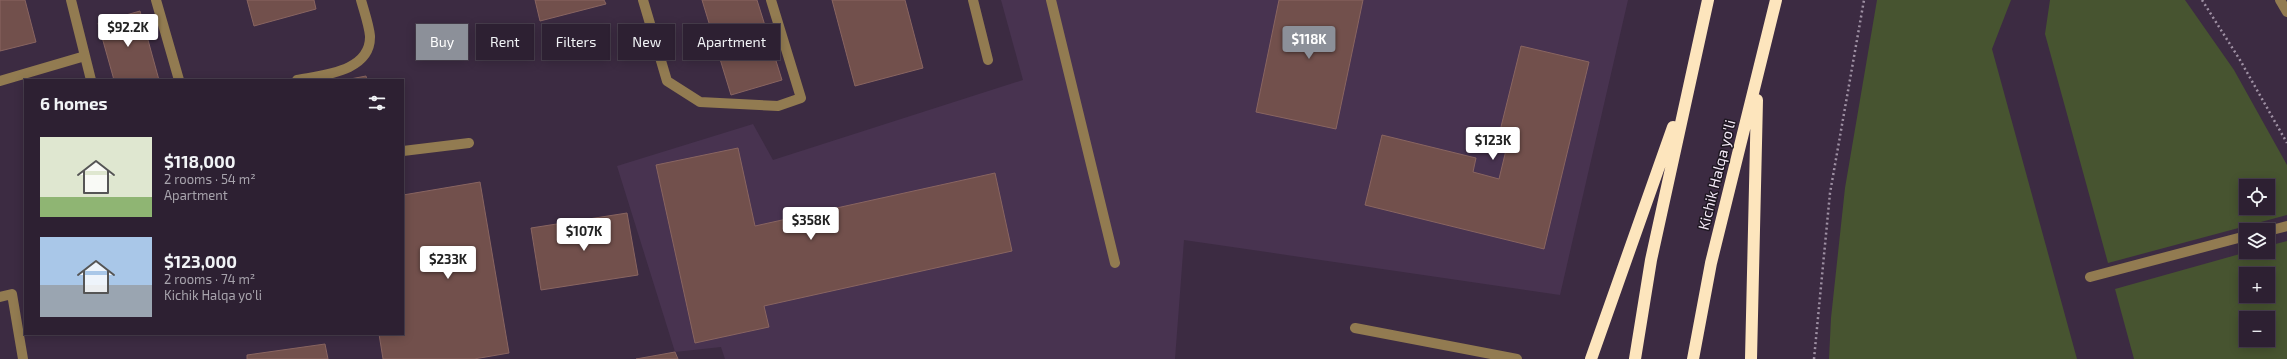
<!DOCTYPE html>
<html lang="en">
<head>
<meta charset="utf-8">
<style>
	body { margin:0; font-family:"Exo 2",sans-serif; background:#35283a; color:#f1f3f6; height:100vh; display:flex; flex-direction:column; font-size:15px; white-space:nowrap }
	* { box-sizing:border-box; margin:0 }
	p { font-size:13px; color:#a7a3ac }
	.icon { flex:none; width:22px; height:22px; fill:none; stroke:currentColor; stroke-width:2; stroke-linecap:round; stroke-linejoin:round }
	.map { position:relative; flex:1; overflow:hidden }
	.details { position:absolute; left:24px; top:79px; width:380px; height:256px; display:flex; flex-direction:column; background:#2d2032; border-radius:0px; box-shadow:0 2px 10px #0003,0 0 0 1px #483e4d }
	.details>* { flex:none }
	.hud { position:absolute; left:416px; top:24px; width:380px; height:36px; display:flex; gap:8px }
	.fabs { position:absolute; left:2239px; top:179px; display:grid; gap:8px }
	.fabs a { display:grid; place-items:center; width:36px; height:36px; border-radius:0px; background:#2d2032; box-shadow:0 2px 10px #0003,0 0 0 1px #483e4d; font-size:20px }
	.price { position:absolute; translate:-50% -34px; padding:0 9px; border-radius:4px; background:#fff; color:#222; font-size:13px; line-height:26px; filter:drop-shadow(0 1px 2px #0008) }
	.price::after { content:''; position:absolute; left:50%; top:24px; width:12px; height:9px; margin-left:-6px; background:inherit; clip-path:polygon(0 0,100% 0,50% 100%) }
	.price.selected { background:#8c9099; color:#fff }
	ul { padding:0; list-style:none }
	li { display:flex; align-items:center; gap:12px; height:100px; padding:0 16px }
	li span { display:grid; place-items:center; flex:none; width:112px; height:80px; border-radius:0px; color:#555 }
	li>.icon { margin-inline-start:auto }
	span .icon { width:48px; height:48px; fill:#fffc; stroke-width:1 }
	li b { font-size:17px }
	h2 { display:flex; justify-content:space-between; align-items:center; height:48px; padding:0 16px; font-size:17px }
	.chip { padding:0 14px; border-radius:0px; background:#2d2032; box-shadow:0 2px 10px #0003,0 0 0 1px #483e4d; font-size:14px; line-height:36px }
	.chip.selected { background:#8c9099; color:#fff }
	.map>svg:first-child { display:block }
	.built { fill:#483350 }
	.green { fill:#475430; fill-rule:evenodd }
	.building { fill:#72504c; stroke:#896561 }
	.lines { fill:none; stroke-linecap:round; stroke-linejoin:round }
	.path { stroke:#9f91a4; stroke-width:2.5; stroke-dasharray:2 3; stroke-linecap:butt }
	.minor { stroke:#927b51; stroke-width:10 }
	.highway { stroke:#fde5bd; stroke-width:12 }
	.labels { text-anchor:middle; stroke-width:3; stroke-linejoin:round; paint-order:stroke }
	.street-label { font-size:15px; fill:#f5eaf9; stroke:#1e1721 }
</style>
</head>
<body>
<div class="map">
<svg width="2287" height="359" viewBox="0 0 2287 359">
	<rect width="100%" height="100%" fill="#3c2b42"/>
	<path class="built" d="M1001 0H1628L1560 295 1184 240 1175 359H725L721 347 675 352 617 166 753 124 773 160 1023 80Z"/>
	<path class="green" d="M1877 0H2011L1992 49 2077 359H1829L1831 318 1845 188Z
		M2050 0H2185L2234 70 2287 165V215L2108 263 2045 34ZM2246 186H2268V208H2246Z
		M2287 241V359H2134L2115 289 2247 252H2268V246ZM2246 274H2268V296H2246ZM2246 318H2268V340H2246Z"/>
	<path class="building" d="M0 0H25L36 42 0 51Z
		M247 0H314L316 9 254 26Z
		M535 0H604L606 4 540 21Z
		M702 0H757L782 80 731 95Z
		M832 0H905L923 68 855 86Z
		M1279 0H1363L1336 129 1256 112Z
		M140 11 159 80H114L98 23Z
		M1521 46 1589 62 1544 249 1365 205 1382 135 1476 158 1473 172 1499 179 1506 150 1496 147Z
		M366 76 367 80H345Z
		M738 148 755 226 995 173 1012 251 764 306 769 327 695 343 656 165Z
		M480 182 509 353 474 359H383L379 334H403V195Z
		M627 213 638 275 541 290 531 228Z
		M325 344 328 359H247V355Z
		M675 352 678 359H636Z"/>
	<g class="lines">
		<path class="path" d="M2202 0 2240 60 2287 143
			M1814 359 1830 193 1864 0"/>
		<path class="minor" d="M71 0 91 80
			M156 0 179 80
			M643 0 667 81 700 102 778 106 801 98 771 0
			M973 0 988 60
			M1051 0 1115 263
			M2280 0 2287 12
			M297 80C322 75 371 72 370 36 369 25 364 11 361 0
			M0 81 85 56
			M403 151 469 143
			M2268 231 2287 226
			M2090 277 2246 236
			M0 297 12 294 23 359
			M1355 328 1517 359"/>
		<path class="highway" d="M1591 359 1673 127
			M1635 359 1651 260 1708 0
			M1693 359 1711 263 1776 0
			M1751 359 1757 100"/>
	</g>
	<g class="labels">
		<g class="street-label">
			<text transform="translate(1717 175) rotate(-76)" y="5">Kichik Halqa yo'li</text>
		</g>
	</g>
</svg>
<div class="fabs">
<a><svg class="icon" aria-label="locate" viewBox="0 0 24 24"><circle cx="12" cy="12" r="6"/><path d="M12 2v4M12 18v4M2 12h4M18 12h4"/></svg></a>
<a><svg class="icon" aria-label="layers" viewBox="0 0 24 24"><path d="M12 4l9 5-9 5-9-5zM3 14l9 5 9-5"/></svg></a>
<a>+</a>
<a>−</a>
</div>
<b class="price" style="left:128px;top:48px">$92.2K</b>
<b class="price selected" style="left:1309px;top:60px">$118K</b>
<b class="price" style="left:1493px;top:161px">$123K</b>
<b class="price" style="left:811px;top:241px">$358K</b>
<b class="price" style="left:584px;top:252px">$107K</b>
<b class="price" style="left:448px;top:280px">$233K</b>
<div class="hud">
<a class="chip selected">Buy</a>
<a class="chip">Rent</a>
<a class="chip">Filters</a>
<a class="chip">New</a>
<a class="chip">Apartment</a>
</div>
<section class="details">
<h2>6 homes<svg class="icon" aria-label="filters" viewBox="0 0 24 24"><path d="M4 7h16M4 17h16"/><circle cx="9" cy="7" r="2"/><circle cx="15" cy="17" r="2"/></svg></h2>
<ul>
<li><span style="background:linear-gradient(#dfe7d0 75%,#8fb573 0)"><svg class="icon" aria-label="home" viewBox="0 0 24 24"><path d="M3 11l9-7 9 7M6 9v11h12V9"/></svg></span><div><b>$118,000</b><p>2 rooms · 54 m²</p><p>Apartment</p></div></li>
<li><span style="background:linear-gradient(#a9c7e8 60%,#9aa5b1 0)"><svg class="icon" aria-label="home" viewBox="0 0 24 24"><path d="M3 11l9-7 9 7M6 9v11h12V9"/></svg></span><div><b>$123,000</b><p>2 rooms · 74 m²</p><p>Kichik Halqa yo'li</p></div></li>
</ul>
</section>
</div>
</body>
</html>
